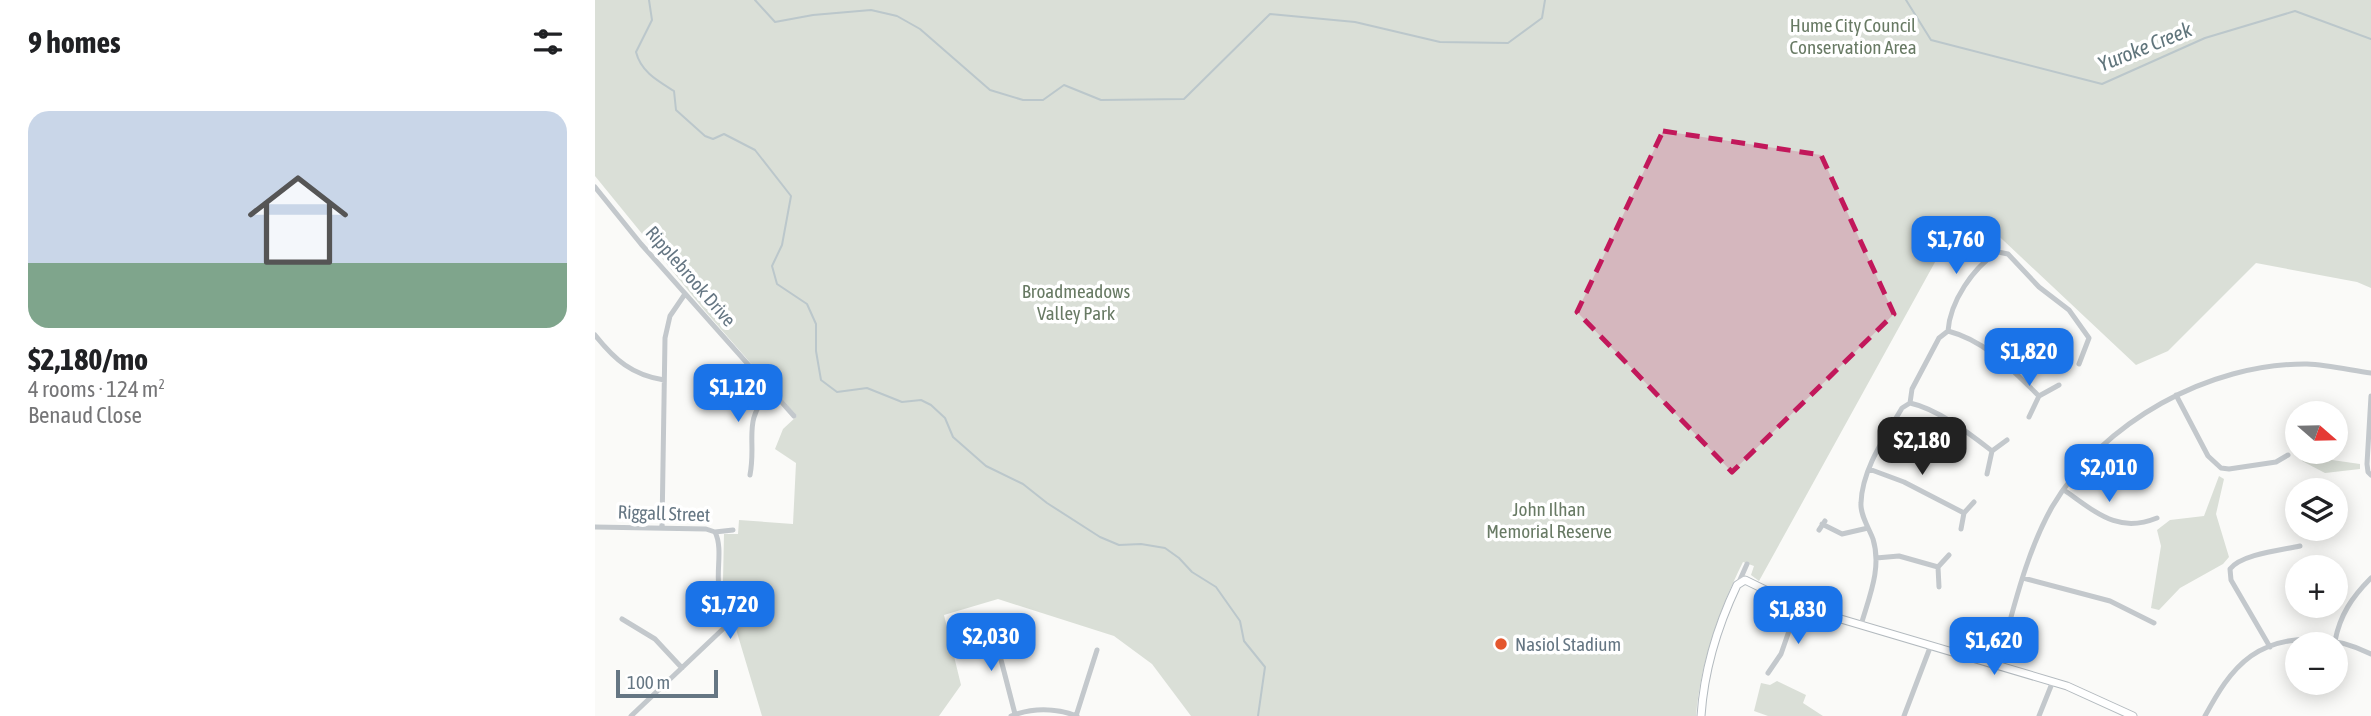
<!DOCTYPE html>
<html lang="en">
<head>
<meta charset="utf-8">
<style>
	body { margin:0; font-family:"Asap Condensed",sans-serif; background:#f6f6f6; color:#202124; height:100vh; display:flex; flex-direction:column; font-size:26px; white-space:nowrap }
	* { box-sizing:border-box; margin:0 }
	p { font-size:23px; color:#757577 }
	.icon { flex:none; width:38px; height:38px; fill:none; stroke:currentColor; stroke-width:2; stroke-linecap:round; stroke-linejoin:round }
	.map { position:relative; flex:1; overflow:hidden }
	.panel { display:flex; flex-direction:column; background:#fff; width:595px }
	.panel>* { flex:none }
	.needle { width:46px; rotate:110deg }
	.fabs { position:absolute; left:1690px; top:401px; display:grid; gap:14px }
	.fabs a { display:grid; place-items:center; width:63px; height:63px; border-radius:50%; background:#fff; box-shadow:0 4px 18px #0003; font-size:35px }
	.scale { position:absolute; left:21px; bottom:18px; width:102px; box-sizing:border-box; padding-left:7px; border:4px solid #657683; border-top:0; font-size:19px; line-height:24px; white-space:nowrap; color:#657683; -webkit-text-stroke:5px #fff; paint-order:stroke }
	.price { position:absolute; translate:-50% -60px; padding:0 16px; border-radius:14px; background:#1a73e8; color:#fff; font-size:23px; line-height:46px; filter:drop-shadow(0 2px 4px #0008) }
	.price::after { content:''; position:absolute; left:50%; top:42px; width:21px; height:16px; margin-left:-10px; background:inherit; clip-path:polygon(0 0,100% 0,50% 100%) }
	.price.on { background:#222; color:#fff }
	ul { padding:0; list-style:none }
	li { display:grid; align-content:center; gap:14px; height:371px; padding:0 28px }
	li span { display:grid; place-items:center; height:217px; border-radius:21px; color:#555 }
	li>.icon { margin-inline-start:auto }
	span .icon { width:126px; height:126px; fill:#fffc; stroke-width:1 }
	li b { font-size:30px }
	h2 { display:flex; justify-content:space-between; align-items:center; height:84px; padding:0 28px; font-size:30px }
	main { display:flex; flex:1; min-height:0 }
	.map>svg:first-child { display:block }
	.green { fill:#dadfd7 }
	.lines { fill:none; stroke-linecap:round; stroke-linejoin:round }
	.stream { stroke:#bbc7cb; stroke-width:2 }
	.secondary-casing { stroke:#b3babf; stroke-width:9 }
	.street { stroke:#c3c8cc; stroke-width:5 }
	.secondary { stroke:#fff; stroke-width:7 }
	.marked { fill:#c2185b; fill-opacity:0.2; stroke:#c2185b; stroke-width:5; stroke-dasharray:14 9; stroke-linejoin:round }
	.poi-dot { fill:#e4572e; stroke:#fff; stroke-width:2.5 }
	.labels { text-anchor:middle; stroke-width:7; stroke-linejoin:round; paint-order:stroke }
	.park-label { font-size:19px; fill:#687a64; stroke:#fff }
	.street-label { font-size:19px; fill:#657683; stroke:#fff }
	.poi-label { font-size:19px; fill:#657683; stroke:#fff; text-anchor:start }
	.water-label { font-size:21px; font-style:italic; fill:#60757c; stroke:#fff }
</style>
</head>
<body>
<main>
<section class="panel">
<h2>9 homes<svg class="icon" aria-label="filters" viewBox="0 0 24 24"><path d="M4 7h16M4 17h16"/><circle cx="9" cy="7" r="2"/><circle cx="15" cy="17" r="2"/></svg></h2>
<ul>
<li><span style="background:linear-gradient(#c9d6e8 70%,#7fa58c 0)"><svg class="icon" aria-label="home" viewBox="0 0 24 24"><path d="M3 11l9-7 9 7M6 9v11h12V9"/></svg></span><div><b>$2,180/mo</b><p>4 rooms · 124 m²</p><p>Benaud Close</p></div></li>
</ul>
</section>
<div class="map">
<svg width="1776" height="716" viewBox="0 0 1776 716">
	<rect width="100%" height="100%" fill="#fafaf8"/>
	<path class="green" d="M0 0H1776V288L1762 282 1661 263 1573 351 1541 365 1392 225 1368 222 1350 244 1164 581 1156 575 1159 566 1148 562C1124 610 1106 661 1101 716H596L557 664 519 636 403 599 349 615 366 685 344 716H167L132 599 128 581 129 534H143L144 520 198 524 201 463 180 449 188 429 202 416 110 311 0 176Z
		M1709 456 1765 464V469L1730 473 1707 461Z
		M1624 476 1629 479 1621 514 1634 557 1628 564 1585 588 1564 610 1556 608 1566 546 1562 530 1575 520 1609 516Z
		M1182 681 1211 695 1208 703 1228 716H1173L1159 711 1166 683 1175 685Z"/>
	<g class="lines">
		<path class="stream" d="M54 0 57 20 41 52C46 72 63 81 79 91L81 110 110 136 118 139 129 134 160 150 196 196 187 245 177 266 182 284 212 304 221 324V351L226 380 242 392 272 388 307 402 326 400 336 405 350 418 358 437 391 466 428 484 452 503 505 537 524 545 546 544 570 548 584 558 597 572 621 587 645 621 649 641 670 667 663 716
			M160 0 180 22 218 15 276 10 302 16 325 29 395 90 428 100H448L469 85 506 100 589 99 675 14 760 22 845 42 913 43 947 18 950 0
			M1311 0 1336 40 1507 84 1610 38 1700 11 1776 39"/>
		<g class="secondary-casing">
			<path id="secondary" d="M1106 716C1109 671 1123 625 1142 585L1150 580 1191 600 1229 614 1472 686 1538 716"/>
		</g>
		<path class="street" d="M0 187 46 244 199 416
			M1353 331C1391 341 1416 369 1444 396
			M0 335C20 360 37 375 69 380
			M1581 395 1613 456 1626 468 1634 469 1681 462 1693 455
			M1776 396 1772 464 1773 472 1776 475
			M1315 403 1317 389 1344 338 1353 331C1355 302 1378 267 1403 252L1413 254 1444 287 1474 310 1494 338 1484 364
			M1315 403C1343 409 1375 434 1397 451
			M1434 417 1444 396 1464 385
			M1274 469 1309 482 1369 513
			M1392 474 1397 451 1412 440
			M155 475C162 438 146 422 176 390
			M1469 490C1501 512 1522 534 1562 518
			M1227 524 1247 534 1273 528
			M0 527 111 529 120 532 138 530
			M67 528 70 338 75 316 90 294
			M1366 529 1369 513 1379 502
			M1224 530 1230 521
			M1281 558 1304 556 1343 567
			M1428 578 1515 601 1559 623
			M1144 582 1152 564
			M1344 587 1343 567 1354 555
			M27 619 60 639 87 668
			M397 625 420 714
			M1266 625C1274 597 1287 568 1278 539 1274 528 1265 515 1266 503 1267 469 1290 437 1307 408L1315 403
			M1740 641C1745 615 1757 597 1776 578
			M1675 647 1636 580 1635 569C1646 554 1687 550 1705 546
			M1403 664C1418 612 1430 555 1457 507 1507 422 1614 363 1712 364 1733 365 1755 370 1776 373
			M1173 673 1186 654 1203 605
			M36 716 130 627C134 614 126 601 124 588 121 571 128 548 120 532
			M416 716C437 708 460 708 482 716
			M481 716 502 650
			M1309 716 1336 645
			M1444 716 1458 681
			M1610 716C1622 694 1635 671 1656 656 1691 632 1740 636 1776 654"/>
		<use href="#secondary" class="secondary"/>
	</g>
	<path class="marked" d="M1068 131 1226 155 1299 314 1137 472 982 312Z"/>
	<circle class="poi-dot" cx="906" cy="644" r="7"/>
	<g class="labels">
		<g class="park-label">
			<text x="1258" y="32">Hume City Council<tspan x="1258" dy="22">Conservation Area</tspan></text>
			<text x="481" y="298">Broadmeadows<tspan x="481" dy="22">Valley Park</tspan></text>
			<text x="954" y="516">John Ilhan<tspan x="954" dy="22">Memorial Reserve</tspan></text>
		</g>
		<g class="street-label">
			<text transform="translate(96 276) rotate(49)" y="7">Ripplebrook Drive</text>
			<text transform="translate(69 513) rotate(2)" y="7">Riggall Street</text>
		</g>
		<g class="poi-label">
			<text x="920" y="651">Nasiol Stadium</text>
		</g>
		<g class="water-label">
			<text transform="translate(1550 47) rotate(-22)" y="7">Yuroke Creek</text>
		</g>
	</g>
</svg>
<div class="fabs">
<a><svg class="needle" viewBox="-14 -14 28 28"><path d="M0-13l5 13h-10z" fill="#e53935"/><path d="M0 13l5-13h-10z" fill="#757577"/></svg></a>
<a><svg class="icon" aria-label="layers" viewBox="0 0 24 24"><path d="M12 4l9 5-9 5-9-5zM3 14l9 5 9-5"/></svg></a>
<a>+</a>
<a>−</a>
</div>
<div class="scale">100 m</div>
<b class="price" style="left:1361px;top:276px">$1,760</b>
<b class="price" style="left:1434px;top:388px">$1,820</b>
<b class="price" style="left:143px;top:424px">$1,120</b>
<b class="price on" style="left:1327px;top:477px">$2,180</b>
<b class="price" style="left:1514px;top:504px">$2,010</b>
<b class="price" style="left:135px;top:641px">$1,720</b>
<b class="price" style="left:1203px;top:646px">$1,830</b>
<b class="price" style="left:396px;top:673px">$2,030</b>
<b class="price" style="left:1399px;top:677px">$1,620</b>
</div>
</main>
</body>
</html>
